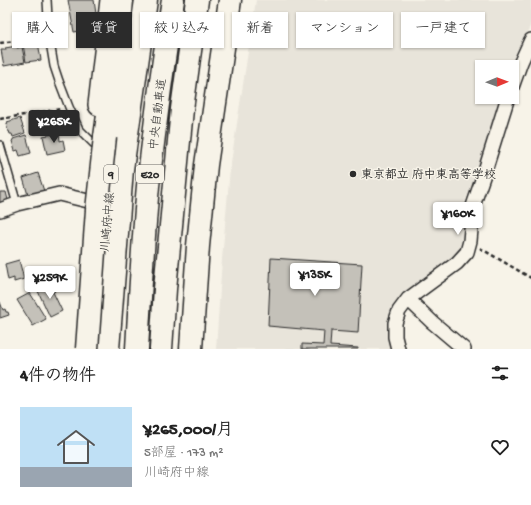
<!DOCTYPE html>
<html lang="ja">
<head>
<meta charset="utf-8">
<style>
	body { margin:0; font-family:"Gochi Hand","Klee One",sans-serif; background:#f6f6f6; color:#222; height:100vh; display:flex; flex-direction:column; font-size:15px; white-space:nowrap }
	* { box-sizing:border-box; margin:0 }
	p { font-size:13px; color:#767676 }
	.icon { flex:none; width:22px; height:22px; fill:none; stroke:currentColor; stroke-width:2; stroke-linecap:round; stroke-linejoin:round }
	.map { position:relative; height:349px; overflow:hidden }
	.details { display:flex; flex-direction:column; background:#fff; flex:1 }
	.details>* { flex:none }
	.hud { position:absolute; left:12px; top:12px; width:507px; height:36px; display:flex; gap:8px }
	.needle { width:26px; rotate:89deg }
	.buttons { position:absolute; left:475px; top:60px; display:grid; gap:8px }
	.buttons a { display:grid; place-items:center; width:44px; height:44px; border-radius:0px; background:#fff; box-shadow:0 1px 3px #0004; font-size:20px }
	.price { position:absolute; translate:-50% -34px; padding:0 9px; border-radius:4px; background:#fff; color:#222; font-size:13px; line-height:26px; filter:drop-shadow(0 1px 2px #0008) }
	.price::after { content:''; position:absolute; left:50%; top:24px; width:12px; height:9px; margin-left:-6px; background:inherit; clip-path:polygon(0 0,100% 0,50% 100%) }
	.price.active { background:#2b2b2b; color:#fff }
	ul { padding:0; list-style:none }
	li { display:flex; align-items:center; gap:12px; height:100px; padding:0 20px }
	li+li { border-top:1px solid #e0e0e0 }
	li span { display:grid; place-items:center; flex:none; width:112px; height:80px; border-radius:0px; color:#555 }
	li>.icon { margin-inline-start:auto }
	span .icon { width:48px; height:48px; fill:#fffc; stroke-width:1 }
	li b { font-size:17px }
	h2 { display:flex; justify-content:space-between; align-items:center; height:48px; padding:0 20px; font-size:17px }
	.chip { padding:0 14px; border-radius:0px; background:#fff; box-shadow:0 1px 3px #0004; font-size:14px; line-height:36px }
	.chip.active { background:#2b2b2b; color:#fff }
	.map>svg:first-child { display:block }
	.built { fill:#e8e4da }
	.building { fill:#c4c1b9; stroke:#2b2b2b }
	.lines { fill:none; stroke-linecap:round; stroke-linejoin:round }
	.service-casing { stroke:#2b2b2b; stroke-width:10 }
	.minor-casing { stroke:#2b2b2b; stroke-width:16 }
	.primary-casing { stroke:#2b2b2b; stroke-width:24 }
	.motorway-casing { stroke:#2b2b2b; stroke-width:25 }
	.path { stroke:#2b2b2b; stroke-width:2.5; stroke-dasharray:4 3; stroke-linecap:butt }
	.service { stroke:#f7f3e8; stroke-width:7 }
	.minor { stroke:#f7f3e8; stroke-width:13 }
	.primary { stroke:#f7f3e8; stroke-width:21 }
	.motorway { stroke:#f7f3e8; stroke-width:22 }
	.motorway-bridge-casing { stroke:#2b2b2b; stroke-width:25; stroke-linecap:butt }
	.motorway-bridge { stroke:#f7f3e8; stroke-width:22 }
	.poi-dot { fill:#2b2b2b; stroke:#f7f3e8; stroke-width:1.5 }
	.labels { text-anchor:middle; stroke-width:3; stroke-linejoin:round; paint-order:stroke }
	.shield { fill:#f7f3e8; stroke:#686764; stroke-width:1 }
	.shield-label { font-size:11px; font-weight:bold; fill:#2b2b2b }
	.street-label { font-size:12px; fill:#2b2b2b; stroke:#f7f3e8 }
	.poi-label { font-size:12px; font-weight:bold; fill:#2b2b2b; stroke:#f7f3e8; text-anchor:start }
</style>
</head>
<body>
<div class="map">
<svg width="531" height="349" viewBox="0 0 531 349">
	<rect width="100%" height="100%" fill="#f7f3e8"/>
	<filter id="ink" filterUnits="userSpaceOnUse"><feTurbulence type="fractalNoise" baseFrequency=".025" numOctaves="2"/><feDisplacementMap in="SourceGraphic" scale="8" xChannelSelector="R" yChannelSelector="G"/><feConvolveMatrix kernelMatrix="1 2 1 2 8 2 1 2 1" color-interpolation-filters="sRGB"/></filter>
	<g filter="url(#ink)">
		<path class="built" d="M256 0H531V23L524 43 511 67H482V97H503L486 149 465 202V236L460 252 447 264 410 294 393 349H216L222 259 230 169Z"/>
		<path class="building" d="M68 0H94L96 14H95V19H93V29L74 32Z
			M38 42 41 60 26 62 23 44Z
			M17 46V48L22 47 25 62 4 66 1 50H6L5 48Z
			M54 114 57 130 35 134 32 119Z
			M20 118 25 133 13 137 12 134H10L9 131H8L6 124H8L7 122Z
			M59 133 60 141 63 140 65 150 47 154 43 136Z
			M26 135 31 153 20 156 18 150 15 151 12 141 13 140V139Z
			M38 173 44 191 28 195 23 178Z
			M0 192H6L8 200 0 203Z
			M271 258 362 264 358 333 331 331 330 346 358 348V349H302V344L323 345 324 331 268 326Z
			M19 260 24 279 14 282V278L8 280 5 264Z
			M51 283 55 291 53 292 62 311 50 317 37 289Z
			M30 293 46 319 33 326 17 300Z
			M0 302 3 310 5 309 6 312H8L9 315 0 318Z"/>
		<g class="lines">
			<g class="service-casing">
				<path id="service" d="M47 0 49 36 54 66 59 81 69 107 79 129 94 144
					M0 145 17 204"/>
			</g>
			<g class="minor-casing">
				<path id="minor" d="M512 87 521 62 531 40
					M0 210 17 204 59 194 88 201
					M408 299 432 322 464 349
					M398 349 395 337V323L399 311 408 299 457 263 467 252 470 241 473 206 484 174 508 97"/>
			</g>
			<g class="primary-casing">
				<path id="primary" d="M99 105 111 0"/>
			</g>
			<g class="motorway-casing">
				<path id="motorway" d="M105 137 118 43 122 0
					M108 349 122 169 146 0
					M137 349C140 295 143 240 148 186 155 124 163 62 173 0
					M161 349 165 289 182 109 197 0
					M191 349 198 246 206 165 230 0"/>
			</g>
			<path class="path" d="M0 43 41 37
				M0 119 61 109
				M480 248 531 278"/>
			<use href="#service" class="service"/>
			<use href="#minor" class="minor"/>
			<use href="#primary" class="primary"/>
			<use href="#motorway" class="motorway"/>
			<g class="motorway-bridge-casing">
				<path id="motorway-bridge" d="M87 349 97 210 105 137"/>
			</g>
			<use href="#motorway-bridge" class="motorway-bridge"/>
		</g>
	</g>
	<circle class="poi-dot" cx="353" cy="174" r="4"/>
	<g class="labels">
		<g class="shield">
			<rect x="104" y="165" width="14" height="18" rx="3"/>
			<rect x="136" y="165" width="28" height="18" rx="3"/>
		</g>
		<g class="shield-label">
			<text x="111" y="178">9</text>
			<text x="150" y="178">E20</text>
		</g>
		<g class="street-label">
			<text transform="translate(157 114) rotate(-83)" y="4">中央自動車道</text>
			<text transform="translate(107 222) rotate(-85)" y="4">川崎府中線</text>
		</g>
		<g class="poi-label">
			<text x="361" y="178">東京都立 府中東高等学校</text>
		</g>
	</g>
</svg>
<div class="buttons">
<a><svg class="needle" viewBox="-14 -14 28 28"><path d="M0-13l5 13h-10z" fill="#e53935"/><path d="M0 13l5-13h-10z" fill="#767676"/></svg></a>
</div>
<b class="price active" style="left:54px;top:144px">¥265K</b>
<b class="price" style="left:458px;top:236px">¥160K</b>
<b class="price" style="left:315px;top:297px">¥135K</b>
<b class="price" style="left:50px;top:300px">¥259K</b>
<div class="hud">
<a class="chip">購入</a>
<a class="chip active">賃貸</a>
<a class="chip">絞り込み</a>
<a class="chip">新着</a>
<a class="chip">マンション</a>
<a class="chip">一戸建て</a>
</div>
</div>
<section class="details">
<h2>4件の物件<svg class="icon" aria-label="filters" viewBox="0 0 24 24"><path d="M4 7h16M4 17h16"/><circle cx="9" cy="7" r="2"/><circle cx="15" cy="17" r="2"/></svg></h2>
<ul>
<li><span style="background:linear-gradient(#bfe0f5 75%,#9aa5b1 0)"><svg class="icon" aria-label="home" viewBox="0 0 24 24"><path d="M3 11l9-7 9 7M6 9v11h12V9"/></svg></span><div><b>¥265,000/月</b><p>5部屋 · 173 m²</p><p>川崎府中線</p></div><svg class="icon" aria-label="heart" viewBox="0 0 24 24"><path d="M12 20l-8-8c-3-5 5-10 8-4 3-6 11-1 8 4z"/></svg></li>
</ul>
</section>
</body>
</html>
